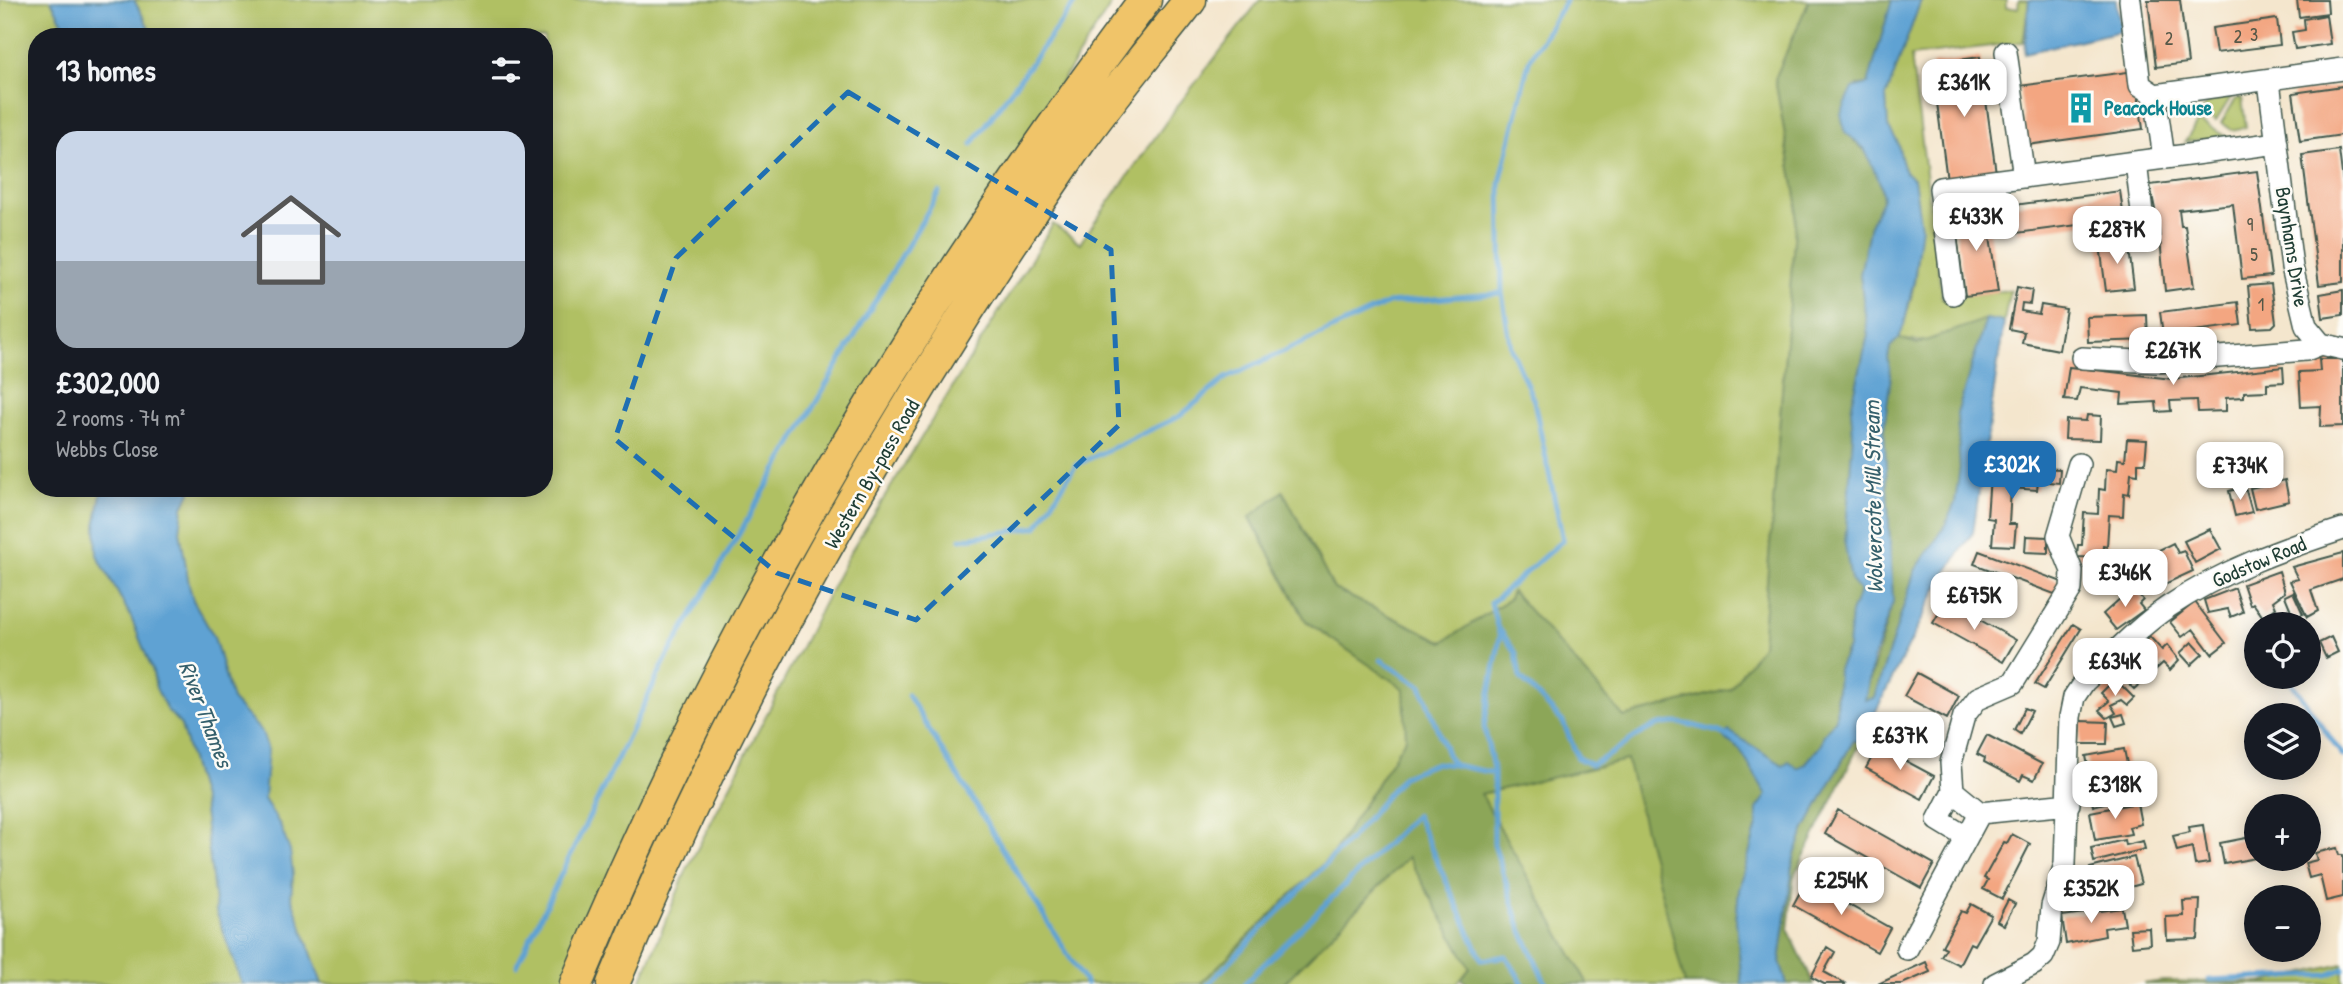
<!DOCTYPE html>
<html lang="en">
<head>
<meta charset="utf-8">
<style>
	body { margin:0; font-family:"Patrick Hand",sans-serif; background:#242831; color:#f1f3f6; height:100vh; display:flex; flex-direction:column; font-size:26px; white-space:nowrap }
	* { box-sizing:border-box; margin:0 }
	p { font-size:23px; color:#9ea1a6 }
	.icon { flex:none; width:38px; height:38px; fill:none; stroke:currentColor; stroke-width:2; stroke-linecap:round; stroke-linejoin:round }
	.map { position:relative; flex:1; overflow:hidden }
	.drawer { position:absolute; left:28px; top:28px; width:525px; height:469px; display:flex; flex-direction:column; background:#171b24; border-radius:28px; box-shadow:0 4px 18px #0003 }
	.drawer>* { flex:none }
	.controls { position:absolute; left:2244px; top:612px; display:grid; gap:14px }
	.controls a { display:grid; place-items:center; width:77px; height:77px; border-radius:50%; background:#171b24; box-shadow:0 4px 18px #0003; font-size:35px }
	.price { position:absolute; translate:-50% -60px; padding:0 16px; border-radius:14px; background:#fff; color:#222; font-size:23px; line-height:46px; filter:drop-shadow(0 2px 4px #0008) }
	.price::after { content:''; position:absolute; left:50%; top:42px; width:21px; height:16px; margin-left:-10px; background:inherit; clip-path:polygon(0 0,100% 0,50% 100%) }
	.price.active { background:#1f6fb2; color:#fff }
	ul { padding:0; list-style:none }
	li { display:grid; align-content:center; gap:14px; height:371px; padding:0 28px }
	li+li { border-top:2px solid #363941 }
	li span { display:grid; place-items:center; height:217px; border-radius:21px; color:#555 }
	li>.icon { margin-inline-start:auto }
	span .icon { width:126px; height:126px; fill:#fffc; stroke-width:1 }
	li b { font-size:30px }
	h2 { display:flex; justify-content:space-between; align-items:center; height:84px; padding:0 28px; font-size:30px }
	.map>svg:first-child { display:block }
	.green { fill:#b0c063; stroke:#687e4c; stroke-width:2 }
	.forest { fill:#8ca659; stroke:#567246; stroke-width:2 }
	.water { fill:#5fa2d3; stroke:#3f7084; stroke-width:2 }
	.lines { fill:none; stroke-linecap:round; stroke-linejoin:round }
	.stream { stroke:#5fa2d3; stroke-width:5 }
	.building { fill:#f3a681 }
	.minor-casing { stroke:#3f564b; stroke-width:24 }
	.highway-casing { stroke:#3f564b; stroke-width:35 }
	.minor { stroke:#fff; stroke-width:21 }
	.highway { stroke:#f0c469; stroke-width:32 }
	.marked { fill:none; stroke:#1f6fb2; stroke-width:5; stroke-dasharray:14 9; stroke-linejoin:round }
	.labels { text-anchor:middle; stroke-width:5; stroke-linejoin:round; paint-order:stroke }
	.number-label { font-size:18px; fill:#545747 }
	.culture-label { font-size:21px; font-weight:bold; fill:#0d838f; stroke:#fdfcf7; text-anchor:start }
	.street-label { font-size:21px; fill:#1f3d34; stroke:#fdfcf7 }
	.water-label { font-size:23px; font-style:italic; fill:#35606c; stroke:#fdfcf7 }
</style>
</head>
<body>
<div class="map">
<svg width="2343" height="984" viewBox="0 0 2343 984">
	<rect width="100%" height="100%" fill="#fdfcf7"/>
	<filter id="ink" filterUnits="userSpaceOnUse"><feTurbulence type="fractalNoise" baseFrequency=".0143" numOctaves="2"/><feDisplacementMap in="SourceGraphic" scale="14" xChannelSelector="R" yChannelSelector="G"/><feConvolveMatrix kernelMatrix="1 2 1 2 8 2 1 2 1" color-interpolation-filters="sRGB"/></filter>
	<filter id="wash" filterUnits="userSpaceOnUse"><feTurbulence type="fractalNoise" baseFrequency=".00686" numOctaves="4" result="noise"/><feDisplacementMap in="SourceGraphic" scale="28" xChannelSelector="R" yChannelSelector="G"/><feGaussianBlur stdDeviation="1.57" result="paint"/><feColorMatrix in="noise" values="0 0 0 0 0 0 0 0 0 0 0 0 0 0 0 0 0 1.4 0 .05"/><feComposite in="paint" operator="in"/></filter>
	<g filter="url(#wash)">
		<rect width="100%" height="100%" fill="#f4e6cd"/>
		<path class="green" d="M0 0H51L70 37H37V488H102L96 522 97 555 130 615 153 672 156 688 167 710 181 725 203 802 216 911 242 984H0Z
			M134 0H1114L892 347 562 984H322L291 896 293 875 280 825 264 799 265 777 244 714 232 700 214 637 193 600 189 585 180 531 183 507 192 488H544V37H154Z
			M1260 0H1809L1775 79 1797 202 1762 646 1730 689 1624 717 1512 592 1509 599 1444 642 1334 589 1283 491 1250 518 1306 621 1405 689 1406 738 1332 855 1200 984H640L687 869 847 558 1053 224 1080 243 1176 108Z
			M1921 0H2006V8H2018L2019 0H2029L2023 42 1911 56 1942 298 2010 290 2004 322C1962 315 1939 352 1899 338 1919 285 1922 235 1914 179L1905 172 1897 141 1888 127 1886 97Z
			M2231 97 2216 121 2202 111 2210 100Z
			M2242 98 2246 127 2232 130 2221 123 2236 99Z
			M2198 121 2225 136 2185 142Z
			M1628 759 1685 979V984H1588L1480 794Z
			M1409 856 1470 968 1457 984H1283Z
			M2343 964V984H2143L2163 981 2261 983Z"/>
		<path class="forest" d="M1809 0H1892L1868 84 1858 85 1854 142C1873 153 1880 177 1883 198L1870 225 1860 275 1868 335 1851 409 1853 434 1845 545 1860 590 1851 613 1848 648 1844 654 1836 693V719L1824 734 1821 745 1805 764 1797 768 1783 765 1729 732 1724 737 1740 750 1768 795 1757 809V826L1739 890 1736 920 1742 984H1685L1627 760 1481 794 1588 984H1467L1462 979 1470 968 1408 857 1283 984H1200L1332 855 1406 738 1404 689 1306 621 1250 517 1283 491 1334 589 1443 642 1509 599 1512 591 1624 717 1730 689 1762 646 1797 202 1775 79Z
			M1986 319 1957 414 1960 468 1955 503 1944 528 1915 571 1874 698 1864 700 1893 601 1884 428 1891 375 1888 358 1890 347 1899 338 1917 344Z
			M1853 741H1861L1794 877 1788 929 1814 984H1787L1780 961 1794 857 1805 829Z"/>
		<path class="water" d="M51 0H134L154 37H70Z
			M1892 0H1921L1886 97 1888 127 1897 141 1905 172 1914 179 1921 227 1914 280 1904 325 1899 338 1890 347 1888 358 1891 375 1884 428 1893 601 1873 660 1865 700 1874 698 1915 571 1944 528 1955 503 1960 468 1957 414 1986 319 2004 322 1973 532 1941 581 1861 741H1853L1805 829 1794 857 1780 961 1787 984H1742L1736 920 1739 890 1757 826V809L1767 795 1740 750 1723 737 1729 731 1783 765 1789 761 1797 768 1805 764 1821 745 1824 734 1836 719 1838 669 1848 648 1851 613 1860 591 1851 580 1845 545 1853 434 1851 409 1868 335 1860 275 1870 225 1883 198 1881 185 1864 148 1845 132 1841 114 1853 88 1868 84Z
			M2029 0H2116L2121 31 2024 53Z
			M102 488H192L183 507 180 531 189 585 193 600 214 637 232 700 262 732 268 750 264 799 280 825 290 851 293 875 291 896 322 984H242L216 911 203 802 181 725 167 710 156 688 153 672 130 615 97 555 96 522Z"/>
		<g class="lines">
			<path class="stream" d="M972 144 1077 0
				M1502 293 1500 183 1529 61 1566 0
				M961 539 1037 527 1076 465 1180 416 1226 378 1388 303 1502 293 1511 348 1534 401 1563 540 1491 603 1500 637 1484 726 1494 773V844L1520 927 1546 984
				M1500 630 1516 653 1520 677 1563 722 1578 758 1591 765C1634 745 1648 711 1699 727 1710 730 1722 731 1730 738
				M1381 660 1421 686 1447 754 1454 765 1494 773
				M2289 679 2343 756
				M908 695 1086 984
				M517 965 667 657 939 192
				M2208 980 2327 975 2343 969
				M1208 984 1354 835 1403 776 1436 763 1454 765
				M1244 984 1416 815 1482 960 1506 956 1523 984"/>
		</g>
		<g id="blocks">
			<path class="building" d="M2148 0H2180L2188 63 2156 67Z
				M2297 0H2327L2328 13 2299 17Z
				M2326 15 2330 44 2295 49 2292 32 2305 30 2304 19Z
				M2277 19 2280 45 2216 53 2212 28Z
				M1980 57 1996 173 1947 180 1932 64Z
				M2135 71 2143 129 2027 145 2019 86Z
				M2343 86V135L2300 141 2293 93Z
				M2339 150 2343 182V282L2319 285 2302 155Z
				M2257 171 2271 276 2242 279 2233 204 2179 210 2181 226H2185L2194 287 2165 291 2159 229 2150 185Z
				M2120 191 2124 219 2017 233 2014 205Z
				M1986 209 1998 292 1965 296 1954 213Z
				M2128 241 2134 288 2106 291 2100 245Z
				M2271 284 2276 323 2272 327 2252 328 2248 286Z
				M2017 287 2032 290 2030 304 2022 303 2021 311 2039 314 2041 305 2066 309 2059 350 2022 343 2024 332 2009 329Z
				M2343 290V315L2323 318 2320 294Z
				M2238 302 2241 325 2163 335 2160 312Z
				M2147 315 2148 340 2088 342 2087 317Z
				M2319 359H2343V426L2320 427 2321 406 2301 407 2299 372 2320 371Z
				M2069 367 2172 379 2283 367 2284 382 2267 383V391L2244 392V397L2226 398V411L2198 412 2197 400 2170 401 2171 411 2157 412 2156 402 2121 404 2122 393 2080 388 2077 401 2064 400Z
				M2087 415 2101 416 2100 440 2065 439 2066 420 2086 421Z
				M2127 439 2147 440 2145 463H2138V474L2131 473 2129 494 2124 493 2123 516 2109 515 2107 547 2103 546 2102 558 2077 557 2078 545H2082L2084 513 2098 514 2099 489 2105 490 2106 469 2117 470 2118 459 2125 460Z
				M2039 468 2060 469 2059 483 2038 481 2037 490 2011 488 2009 524H2016L2014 546 1992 545 1994 519 1987 518 1990 476 2018 479 2019 470 2039 472Z
				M2285 480 2289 501 2255 509 2250 488Z
				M2245 487 2252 512 2235 516 2229 491Z
				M2210 529 2221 549 2195 563 2184 541Z
				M2026 536 2048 537V553L2025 552Z
				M2173 543 2178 553 2184 551 2193 571 2152 590 2142 569 2161 560 2157 551Z
				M1979 551 2062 582 2057 595 1974 564Z
				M2343 553V579L2311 590 2318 611 2307 617 2290 581 2298 579 2292 567Z
				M2279 571 2285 592 2273 601 2276 608 2263 617 2253 603 2250 605 2243 584Z
				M2133 587 2143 600 2139 604 2144 610 2116 630 2103 614Z
				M2235 588 2243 612 2231 617 2228 609 2208 613 2204 600Z
				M2293 592 2303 614 2294 618 2285 596Z
				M1946 601 2016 640 2003 662 1933 623Z
				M2195 602 2226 643 2212 654 2193 629 2182 637 2170 622Z
				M2073 624 2081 629 2044 689 2035 684Z
				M2150 637 2162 650 2167 645 2179 660 2170 670 2163 663 2134 689 2114 669Z
				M2331 637 2338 652 2326 658 2319 643Z
				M2192 642 2203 654 2191 665 2180 653Z
				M1917 673 1959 696 1947 719 1904 696Z
				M2115 679 2134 698 2127 705 2121 700 2111 705 2116 713 2107 718 2099 710 2109 701 2101 693Z
				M2025 708 2032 711 2020 734 2014 730Z
				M2123 714 2126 723 2116 726 2112 717Z
				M2081 721 2108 722 2107 744H2080Z
				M1987 735 2042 764 2034 780 2023 775 2020 781 1984 762 1985 758 1977 754Z
				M1878 746 1934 776 1922 799 1866 768Z
				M2124 749 2127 764 2089 771 2086 756Z
				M2138 771 2140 780 2147 778 2150 791 2093 806 2087 780 2120 772 2121 776Z
				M2137 803 2141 824 2129 827 2131 834 2095 840 2090 812Z
				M1838 810 1934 864 1921 888 1825 834Z
				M2203 825 2209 863 2195 865 2192 847 2177 851 2173 836 2190 832 2189 827Z
				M2012 834 2030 844 2002 899 1983 889 1988 880 1984 878 2004 842 2007 843Z
				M2256 836V858L2224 864 2220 843Z
				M2124 840 2125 845 2143 841 2145 849 2094 862 2091 848Z
				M2337 848 2339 855H2343V897L2326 901 2320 875 2309 878 2305 863 2317 860 2315 853Z
				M2134 857 2141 884 2098 896 2090 868Z
				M1806 881 1890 928 1877 952 1793 905Z
				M2008 900 2015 904 2004 925 1997 921Z
				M2200 900 2198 939 2167 940 2166 917 2184 916 2183 901Z
				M1971 904 1991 915 1974 945 1970 943 1959 965 1941 956 1946 948 1942 946 1961 911 1966 913Z
				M2122 908 2125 925 2104 928 2105 936 2066 944 2062 916Z
				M2149 928 2150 944 2132 946 2130 929Z
				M1827 947 1835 952 1824 972 1846 984H1824L1811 977Z
				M1926 962 1930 972 1902 984H1878Z"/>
		</g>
	</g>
	<g filter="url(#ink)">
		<use href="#blocks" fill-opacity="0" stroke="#3f564b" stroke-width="2"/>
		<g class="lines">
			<g class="minor-casing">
				<path id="minor" d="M2130 0 2140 85 2155 95
					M2006 52 2024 177
					M2269 81 2292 267 2306 326 2321 344
					M2155 95 2343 69
					M2155 95 2164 158
					M2136 162 2145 238
					M1953 294 1940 188 2277 143
					M2082 358 2157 362 2306 350 2321 344 2343 349
					M1953 791 1938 820 1966 837
					M2069 804 1980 813 1953 791 1951 763 1964 716 1978 698 2013 683 2071 589 2072 571 2058 536 2079 464
					M1907 949 1980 813
					M1995 984 2034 964 2043 956 2049 942 2052 906 2065 864 2070 717 2074 697 2084 682C2111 657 2137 628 2168 607 2221 571 2282 549 2343 529"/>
			</g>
			<g class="highway-casing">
				<path id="highway" d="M576 984C722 632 917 304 1145 0
					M613 984C733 693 899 404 1077 145 1112 95 1153 48 1190 0"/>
			</g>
			<use href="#minor" class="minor"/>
			<use href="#highway" class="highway"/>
		</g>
	</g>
	<path class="marked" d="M848 92 1111 250 1119 425 916 620 777 573 615 439 676 258Z"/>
	<defs>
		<g id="building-bare" transform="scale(2.415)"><path d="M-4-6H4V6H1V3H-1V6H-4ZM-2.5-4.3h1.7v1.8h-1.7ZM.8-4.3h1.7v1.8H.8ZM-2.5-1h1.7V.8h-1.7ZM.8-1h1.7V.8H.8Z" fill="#0f9aa8" stroke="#fdfcf7" stroke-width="2.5" paint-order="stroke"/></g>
	</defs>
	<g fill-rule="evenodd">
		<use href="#building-bare" x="2081" y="108"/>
	</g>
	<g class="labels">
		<g class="number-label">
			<text x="2254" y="41">3</text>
			<text x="2238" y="43">2</text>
			<text x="2169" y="45">2</text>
			<text x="2250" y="231">9</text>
			<text x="2254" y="261">5</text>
			<text x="2261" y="311">1</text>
		</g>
		<g class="culture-label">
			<text x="2104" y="115">Peacock House</text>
		</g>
		<g class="street-label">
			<text transform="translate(2292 247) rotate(81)" y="7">Baynhams Drive</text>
			<text transform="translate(872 474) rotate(-60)" y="7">Western By-pass Road</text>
			<text transform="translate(2259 562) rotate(-23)" y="7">Godstow Road</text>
		</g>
		<g class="water-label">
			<text transform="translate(1873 497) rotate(-91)" y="8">Wolvercote Mill Stream</text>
			<text transform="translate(206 714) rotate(69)" y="8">River Thames</text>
		</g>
	</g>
</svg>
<div class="controls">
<a><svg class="icon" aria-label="locate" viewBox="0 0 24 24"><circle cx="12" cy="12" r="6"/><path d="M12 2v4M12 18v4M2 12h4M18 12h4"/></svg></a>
<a><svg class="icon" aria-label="layers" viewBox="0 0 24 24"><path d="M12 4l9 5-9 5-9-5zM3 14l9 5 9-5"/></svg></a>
<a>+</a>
<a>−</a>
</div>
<b class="price" style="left:1964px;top:119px">£361K</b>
<b class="price" style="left:1976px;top:253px">£433K</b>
<b class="price" style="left:2117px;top:266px">£287K</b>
<b class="price" style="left:2173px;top:387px">£267K</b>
<b class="price active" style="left:2012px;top:501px">£302K</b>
<b class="price" style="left:2240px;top:502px">£734K</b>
<b class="price" style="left:2125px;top:609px">£346K</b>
<b class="price" style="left:1974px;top:632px">£675K</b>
<b class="price" style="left:2115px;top:698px">£634K</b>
<b class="price" style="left:1900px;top:772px">£637K</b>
<b class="price" style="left:2115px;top:821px">£318K</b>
<b class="price" style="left:1841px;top:917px">£254K</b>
<b class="price" style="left:2091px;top:925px">£352K</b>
<section class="drawer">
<h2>13 homes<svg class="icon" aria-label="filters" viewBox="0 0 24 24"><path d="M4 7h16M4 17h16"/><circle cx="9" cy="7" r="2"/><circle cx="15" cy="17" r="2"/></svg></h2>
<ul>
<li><span style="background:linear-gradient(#c9d6e8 60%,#9aa5b1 0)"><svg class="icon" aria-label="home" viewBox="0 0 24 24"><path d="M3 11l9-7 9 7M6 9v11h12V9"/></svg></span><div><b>£302,000</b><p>2 rooms · 74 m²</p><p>Webbs Close</p></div></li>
</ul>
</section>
</div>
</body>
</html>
